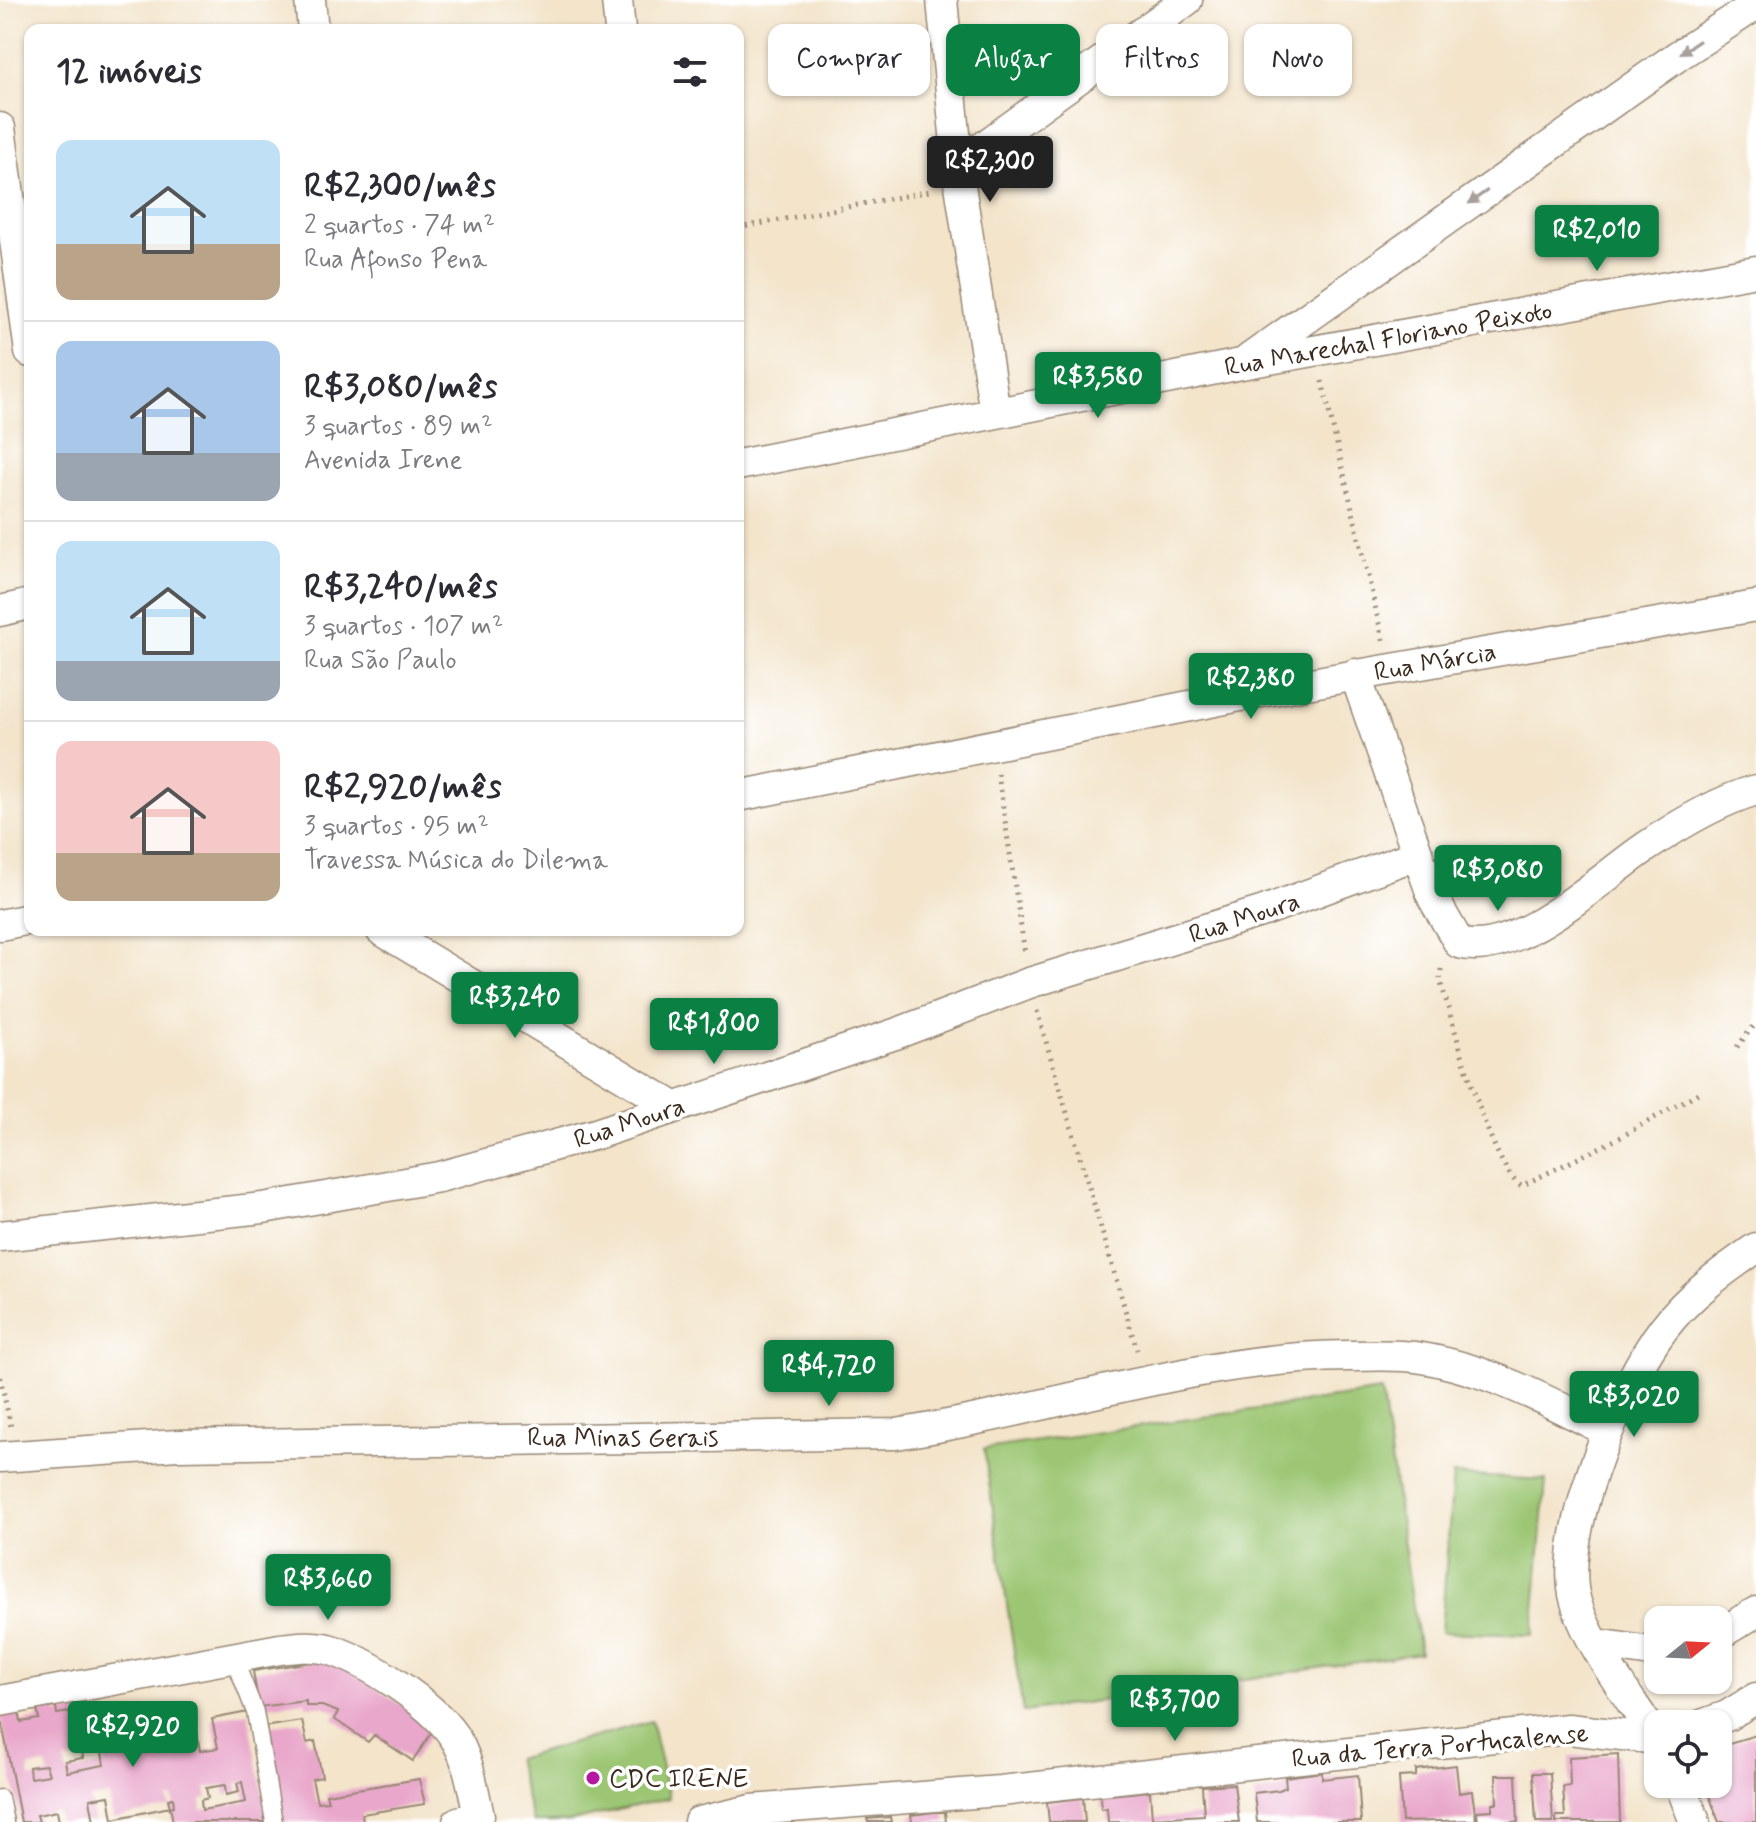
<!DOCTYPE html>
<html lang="pt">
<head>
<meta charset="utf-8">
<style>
	body { margin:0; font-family:Mynerve,sans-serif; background:#f7f7f7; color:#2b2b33; height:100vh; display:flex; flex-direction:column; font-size:30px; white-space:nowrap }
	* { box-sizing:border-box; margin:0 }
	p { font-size:26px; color:#7c7c81 }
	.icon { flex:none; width:44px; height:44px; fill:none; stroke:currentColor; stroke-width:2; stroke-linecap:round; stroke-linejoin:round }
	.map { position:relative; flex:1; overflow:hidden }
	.sheet { position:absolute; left:24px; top:24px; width:720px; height:912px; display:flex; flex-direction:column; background:#fff; border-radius:16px; box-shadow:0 2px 6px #0004 }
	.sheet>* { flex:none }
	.banner { position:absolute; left:768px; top:24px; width:760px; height:72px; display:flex; gap:16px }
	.needle { width:52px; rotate:72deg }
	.fabs { position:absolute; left:1644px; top:1606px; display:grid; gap:16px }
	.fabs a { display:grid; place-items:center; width:88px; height:88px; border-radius:16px; background:#fff; box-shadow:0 2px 6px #0004; font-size:40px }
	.price { position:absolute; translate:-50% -68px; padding:0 18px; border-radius:8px; background:#0b8043; color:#fff; font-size:26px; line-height:52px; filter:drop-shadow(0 2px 4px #0008) }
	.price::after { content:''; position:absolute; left:50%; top:48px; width:24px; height:18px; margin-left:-12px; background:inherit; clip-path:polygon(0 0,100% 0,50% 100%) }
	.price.current { background:#222; color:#fff }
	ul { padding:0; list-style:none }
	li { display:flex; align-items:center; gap:24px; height:200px; padding:0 32px }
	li+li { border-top:2px solid #e1e1e2 }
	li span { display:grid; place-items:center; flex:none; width:224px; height:160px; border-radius:16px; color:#555 }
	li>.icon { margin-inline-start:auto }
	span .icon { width:96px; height:96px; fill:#fffc; stroke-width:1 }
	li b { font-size:34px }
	h2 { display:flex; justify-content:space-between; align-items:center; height:96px; padding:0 32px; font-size:34px }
	.chip { padding:0 28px; border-radius:16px; background:#fff; box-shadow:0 2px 6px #0004; font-size:28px; line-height:72px }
	.chip.current { background:#0b8043; color:#fff }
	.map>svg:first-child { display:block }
	.pitch { fill:#9cc673; stroke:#6c7848; stroke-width:2 }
	.building { fill:#e9a7cb; fill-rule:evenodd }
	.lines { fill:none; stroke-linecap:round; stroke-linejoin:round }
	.lane-casing { stroke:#978774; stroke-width:19 }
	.street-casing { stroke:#978774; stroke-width:33 }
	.path { stroke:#978774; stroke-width:5; stroke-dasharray:2 6; stroke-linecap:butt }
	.lane { stroke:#fff; stroke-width:16 }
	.street { stroke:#fff; stroke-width:30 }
	.oneway { fill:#a79f9a }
	.poi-dot { fill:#b5179e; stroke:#fff; stroke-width:3 }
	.labels { text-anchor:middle; stroke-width:7; stroke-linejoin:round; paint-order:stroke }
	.street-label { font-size:26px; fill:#3b2a1e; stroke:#fff }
	.poi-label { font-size:26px; fill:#3b2a1e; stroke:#fff; text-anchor:start }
</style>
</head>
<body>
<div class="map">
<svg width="1756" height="1822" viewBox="0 0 1756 1822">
	<rect width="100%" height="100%" fill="#fff"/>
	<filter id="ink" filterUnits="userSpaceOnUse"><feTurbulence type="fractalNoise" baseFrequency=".0125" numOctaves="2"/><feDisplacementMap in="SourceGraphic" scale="16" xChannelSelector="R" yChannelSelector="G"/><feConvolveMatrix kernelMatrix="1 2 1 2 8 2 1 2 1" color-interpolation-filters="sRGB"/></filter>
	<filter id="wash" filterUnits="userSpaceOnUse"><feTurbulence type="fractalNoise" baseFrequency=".006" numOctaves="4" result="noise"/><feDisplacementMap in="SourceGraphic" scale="32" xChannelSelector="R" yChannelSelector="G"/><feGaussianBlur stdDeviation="1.8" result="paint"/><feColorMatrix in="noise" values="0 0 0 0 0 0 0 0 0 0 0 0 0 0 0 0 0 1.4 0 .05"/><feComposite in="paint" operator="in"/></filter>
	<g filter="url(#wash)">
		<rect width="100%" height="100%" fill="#f3e4ca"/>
		<path class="pitch" d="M1381 1391 1420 1653 1023 1712 984 1449Z
			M1453 1475 1546 1480 1533 1635 1441 1632Z
			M651 1721 669 1798 568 1822H533L516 1759Z"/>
		<g id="blocks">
			<path class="building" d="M331 1659 435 1727 413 1761 374 1735 368 1742 334 1719 338 1712 322 1706H306V1701L259 1707 253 1671Z
				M56 1707 57 1714 94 1708 100 1740 195 1722 200 1751 218 1748 212 1719 248 1712 268 1822H173L170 1807 174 1806 173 1798 168 1799 170 1807 113 1819 109 1796 90 1799 94 1822H59L57 1811 37 1815 39 1822H21L0 1713 19 1711 21 1722 39 1719 37 1709ZM101 1745 104 1765 67 1772 65 1761 83 1758 82 1749ZM46 1765 49 1775 30 1778 29 1767ZM242 1782 246 1802 202 1810 201 1800 208 1798 206 1788 225 1785 226 1795 239 1792 237 1783Z
				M302 1721 307 1743 315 1741 322 1777 312 1779 317 1802 328 1801 326 1794 419 1779 425 1804 362 1814 363 1822H279L263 1727Z
				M1756 1735V1822H1719L1705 1784H1718V1750L1722 1745Z
				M1618 1754 1620 1822H1556V1816H1565L1563 1787 1570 1786 1569 1757Z
				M1456 1765 1459 1793 1472 1791 1476 1820 1402 1822 1399 1777 1416 1776V1770Z
				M1322 1772V1779L1358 1775 1361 1822H1257L1254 1793 1279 1790 1286 1787 1285 1777Z
				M1533 1773H1550L1553 1822H1536Z
				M1496 1775H1516L1518 1822H1478L1477 1811 1492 1810V1803H1497Z
				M1234 1784 1239 1822H1108L1107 1808 1101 1809 1100 1796 1150 1791 1152 1818 1204 1815 1202 1786Z
				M1083 1798 1085 1822H1049L1047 1802Z
				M935 1812H945L946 1822H912L911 1815Z
				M890 1817 891 1822H868L867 1819Z"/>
		</g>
	</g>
	<g filter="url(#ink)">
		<use href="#blocks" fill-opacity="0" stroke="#978774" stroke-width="2"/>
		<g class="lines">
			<g class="lane-casing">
				<path id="lane" d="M234 1658 255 1712 274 1822
					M0 1798 5 1822"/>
			</g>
			<g class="street-casing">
				<path id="street" d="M310 0 313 30
					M617 0 620 30
					M942 0 960 185 995 413
					M0 128 30 352
					M958 165 1187 0
					M1249 359 1679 55 1756 5
					M738 465 1241 364 1756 271
					M0 611 30 604
					M1355 674 1433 898 1459 943C1517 959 1600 878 1646 847 1678 825 1719 801 1756 790
					M738 796 1260 692 1756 606
					M0 925 30 919
					M381 930 674 1107
					M0 1236 263 1208 439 1177 596 1134 898 1033 1029 983 1264 911 1418 854
					M0 1457 178 1445 896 1434C1047 1411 1195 1357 1349 1356 1373 1356 1398 1354 1422 1358 1488 1369 1548 1401 1607 1431
					M1718 1635 1756 1612
					M1597 1644 1658 1653
					M0 1701 280 1649C296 1647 312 1645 328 1649 366 1660 431 1703 453 1735 469 1757 473 1790 479 1816L458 1822
					M1704 1724 1727 1716 1756 1698
					M1658 1742C1633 1701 1579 1635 1573 1588 1565 1518 1622 1383 1664 1328 1689 1295 1723 1271 1756 1248
					M1680 1784 1695 1822
					M699 1822 751 1810 1000 1791 1568 1729 1658 1739"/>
			</g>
			<path class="path" d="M738 228 930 191
				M1322 381 1383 640
				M998 774 1025 954
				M1441 969 1440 980C1453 1021 1490 1167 1521 1186L1619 1138 1698 1093
				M1037 1011 1137 1350
				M1737 1047 1756 1023
				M0 1377 11 1427"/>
			<use href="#lane" class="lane"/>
			<use href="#street" class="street"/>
		</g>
		<defs><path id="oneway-solid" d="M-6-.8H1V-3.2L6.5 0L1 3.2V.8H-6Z" transform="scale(2)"/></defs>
		<g class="oneway">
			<use href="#oneway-solid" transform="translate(1690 47) rotate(147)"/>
			<use href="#oneway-solid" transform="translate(1478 197) rotate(145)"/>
		</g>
	</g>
	<circle class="poi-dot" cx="593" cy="1778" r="8"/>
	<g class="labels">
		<g class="street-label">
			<text transform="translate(1388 338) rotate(-10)" y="9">Rua Marechal Floriano Peixoto</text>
			<text transform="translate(1435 661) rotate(-10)" y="9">Rua Márcia</text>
			<text transform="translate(1244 917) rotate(-18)" y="9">Rua Moura</text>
			<text transform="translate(629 1122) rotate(-18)" y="9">Rua Moura</text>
			<text x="623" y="1446">Rua Minas Gerais</text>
			<text transform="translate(1440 1745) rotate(-5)" y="9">Rua da Terra Portucalense</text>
		</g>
		<g class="poi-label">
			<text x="609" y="1787">CDC IRENE</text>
		</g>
	</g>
</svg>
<div class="fabs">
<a><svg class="needle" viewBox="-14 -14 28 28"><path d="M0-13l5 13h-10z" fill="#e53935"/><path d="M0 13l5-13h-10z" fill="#7c7c81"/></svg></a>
<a><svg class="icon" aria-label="locate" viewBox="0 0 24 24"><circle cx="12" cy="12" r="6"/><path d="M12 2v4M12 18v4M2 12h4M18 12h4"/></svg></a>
</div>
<b class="price current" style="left:990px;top:204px">R$2,300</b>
<b class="price" style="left:1597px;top:273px">R$2,010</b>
<b class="price" style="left:1098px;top:420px">R$3,580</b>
<b class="price" style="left:1251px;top:721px">R$2,380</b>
<b class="price" style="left:1498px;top:913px">R$3,080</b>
<b class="price" style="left:515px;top:1040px">R$3,240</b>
<b class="price" style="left:714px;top:1066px">R$1,800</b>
<b class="price" style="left:829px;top:1408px">R$4,720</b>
<b class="price" style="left:1634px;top:1439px">R$3,020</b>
<b class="price" style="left:328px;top:1622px">R$3,660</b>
<b class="price" style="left:1175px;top:1743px">R$3,700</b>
<b class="price" style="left:133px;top:1769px">R$2,920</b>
<div class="banner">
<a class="chip">Comprar</a>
<a class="chip current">Alugar</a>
<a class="chip">Filtros</a>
<a class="chip">Novo</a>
</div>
<section class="sheet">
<h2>12 imóveis<svg class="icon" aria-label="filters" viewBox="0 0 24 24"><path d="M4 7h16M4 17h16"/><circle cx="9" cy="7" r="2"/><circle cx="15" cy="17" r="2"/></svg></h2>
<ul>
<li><span style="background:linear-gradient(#bfe0f5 65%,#b9a48a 0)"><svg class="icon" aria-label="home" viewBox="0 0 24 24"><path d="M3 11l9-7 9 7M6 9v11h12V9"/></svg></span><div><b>R$2,300/mês</b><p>2 quartos · 74 m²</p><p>Rua Afonso Pena</p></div></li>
<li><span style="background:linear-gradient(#a9c7e8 70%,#9aa5b1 0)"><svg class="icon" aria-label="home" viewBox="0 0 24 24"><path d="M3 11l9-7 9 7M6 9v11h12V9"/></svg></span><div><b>R$3,080/mês</b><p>3 quartos · 89 m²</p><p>Avenida Irene</p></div></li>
<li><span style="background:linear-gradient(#bfe0f5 75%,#9aa5b1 0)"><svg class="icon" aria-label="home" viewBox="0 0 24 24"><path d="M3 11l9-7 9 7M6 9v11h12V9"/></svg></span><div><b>R$3,240/mês</b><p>3 quartos · 107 m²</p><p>Rua São Paulo</p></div></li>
<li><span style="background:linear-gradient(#f6c9c9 70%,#b9a48a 0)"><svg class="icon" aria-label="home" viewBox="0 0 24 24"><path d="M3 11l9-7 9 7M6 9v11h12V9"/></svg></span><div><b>R$2,920/mês</b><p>3 quartos · 95 m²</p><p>Travessa Música do Dilema</p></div></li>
</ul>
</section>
</div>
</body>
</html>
